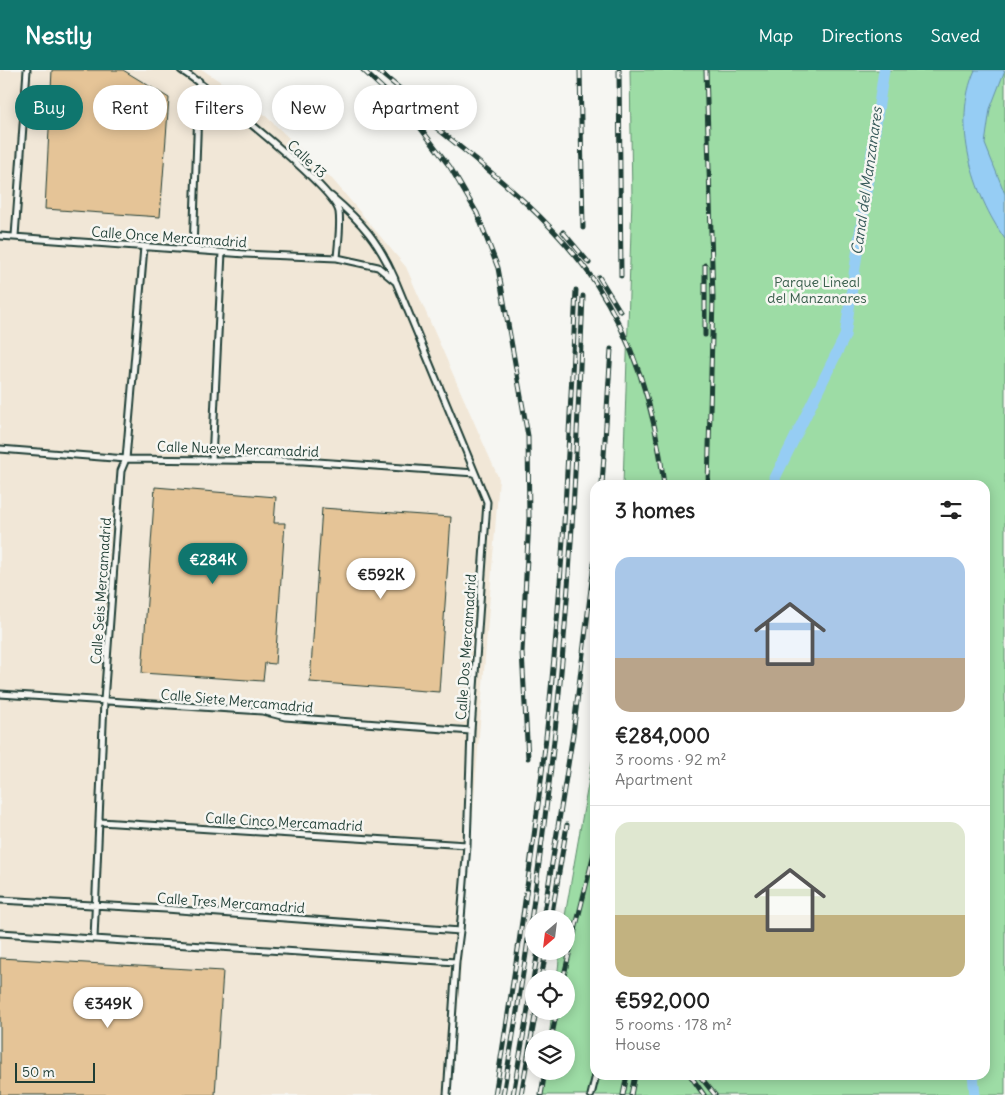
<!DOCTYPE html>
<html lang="en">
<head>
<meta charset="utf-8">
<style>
	body { margin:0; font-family:Delius,sans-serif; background:#f6f6f6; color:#222; height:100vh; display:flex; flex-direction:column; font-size:19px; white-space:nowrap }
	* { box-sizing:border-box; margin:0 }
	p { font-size:16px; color:#767676 }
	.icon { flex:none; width:28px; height:28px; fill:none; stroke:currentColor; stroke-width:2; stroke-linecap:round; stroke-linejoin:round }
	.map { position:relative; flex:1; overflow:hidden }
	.drawer { position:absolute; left:590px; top:410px; width:400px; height:600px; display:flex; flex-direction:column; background:#fff; border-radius:15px; box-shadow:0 2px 12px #0003 }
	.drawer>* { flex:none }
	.top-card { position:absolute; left:15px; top:15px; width:475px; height:45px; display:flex; gap:10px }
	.needle { width:32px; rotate:208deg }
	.tools { position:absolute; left:525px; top:840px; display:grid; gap:10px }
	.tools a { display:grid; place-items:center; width:50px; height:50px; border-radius:50%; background:#fff; box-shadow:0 2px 12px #0003; font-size:25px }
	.scale { position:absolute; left:15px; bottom:12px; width:80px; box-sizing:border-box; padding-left:5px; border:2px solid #1f3d34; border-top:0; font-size:14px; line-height:18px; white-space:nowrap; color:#1f3d34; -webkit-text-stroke:4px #f6f6f2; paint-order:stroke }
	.price { position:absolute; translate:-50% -42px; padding:0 11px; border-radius:18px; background:#fff; color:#222; font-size:16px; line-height:32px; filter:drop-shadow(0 1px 2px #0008) }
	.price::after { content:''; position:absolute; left:50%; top:30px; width:15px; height:11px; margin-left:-8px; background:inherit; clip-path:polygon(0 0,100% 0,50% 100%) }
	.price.on { background:#0f766e; color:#fff }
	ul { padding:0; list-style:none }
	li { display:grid; align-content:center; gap:10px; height:265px; padding:0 25px }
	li+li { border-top:1px solid #e0e0e0 }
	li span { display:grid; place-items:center; height:155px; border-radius:15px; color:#555 }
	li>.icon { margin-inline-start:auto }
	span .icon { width:90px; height:90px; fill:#fffc; stroke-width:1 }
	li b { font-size:21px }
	h2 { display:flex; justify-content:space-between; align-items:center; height:60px; padding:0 25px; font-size:21px }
	.tag { padding:0 18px; border-radius:22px; background:#fff; box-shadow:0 2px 12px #0003; font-size:18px; line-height:45px }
	.tag.on { background:#0f766e; color:#fff }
	header { display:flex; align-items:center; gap:30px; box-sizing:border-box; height:70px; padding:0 25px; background:#0f766e; color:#fff }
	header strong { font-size:24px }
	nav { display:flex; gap:28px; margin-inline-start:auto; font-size:18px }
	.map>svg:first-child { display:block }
	.built { fill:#f1e7d7 }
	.green { fill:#9ddca5; stroke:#5e8c6c }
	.water { fill:#96cdf4; stroke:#6693a7 }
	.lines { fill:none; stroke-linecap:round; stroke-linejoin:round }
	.canal { stroke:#96cdf4; stroke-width:11 }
	.building { fill:#e5c497; stroke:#1f3d34 }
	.lane-casing { stroke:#1f3d34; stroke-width:9 }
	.lane { stroke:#f6f6f2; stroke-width:5 }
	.rail-casing { stroke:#1f3d34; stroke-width:5 }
	.rail { stroke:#f6f6f2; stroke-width:3; stroke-dasharray:9; stroke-linecap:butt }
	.labels { text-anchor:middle; stroke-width:5; stroke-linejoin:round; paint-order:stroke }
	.street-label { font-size:14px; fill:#1f3d34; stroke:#f6f6f2 }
	.park-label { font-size:14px; fill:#385d4b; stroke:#f6f6f2 }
	.water-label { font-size:15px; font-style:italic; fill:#375a5a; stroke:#f6f6f2 }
</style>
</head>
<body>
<header>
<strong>Nestly</strong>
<nav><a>Map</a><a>Directions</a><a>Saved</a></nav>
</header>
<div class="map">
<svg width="1005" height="1025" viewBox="0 0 1005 1025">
	<rect width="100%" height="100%" fill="#f6f6f2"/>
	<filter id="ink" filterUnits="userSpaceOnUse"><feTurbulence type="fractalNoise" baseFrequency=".02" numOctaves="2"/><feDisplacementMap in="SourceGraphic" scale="10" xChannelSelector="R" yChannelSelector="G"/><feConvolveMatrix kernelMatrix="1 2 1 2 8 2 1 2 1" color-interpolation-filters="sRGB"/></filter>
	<g filter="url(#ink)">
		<path class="built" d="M0 0H203L252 33 333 110 406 197 499 409 451 1025H0Z"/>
		<path class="green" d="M630 0H1005V1025H541L544 1001H566V969H549L552 941H566V909H557L560 881H566L565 846 595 675V1005H985V415H623L632 128Z"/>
		<path class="water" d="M975 0H1005L990 39 985 74 1005 124V169C973 124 951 53 975 0Z"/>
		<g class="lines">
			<path class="canal" d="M776 415 775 408 845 266 884 0
				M973 1005 975 1025"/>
		</g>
		<path class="building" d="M52 0H123L169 28 160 147 45 139Z
			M155 417 276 427 274 453H285L275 594 265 593 263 611 142 603Z
			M322 438 451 447 439 622 310 612Z
			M0 888 223 901 215 1025H0Z"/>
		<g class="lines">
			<g class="lane-casing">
				<path id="lane" d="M181 0C207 17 334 117 339 142 341 156 338 174 337 188
					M331 126C363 153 378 171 395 209
					M0 166 245 184 337 188 378 197 396 212 487 432 471 661 467 775 460 861 456 892 447 1025
					M15 166 27 0
					M193 180 199 11
					M0 379 126 389 303 391 475 403
					M212 390 222 182
					M0 624 262 641 285 647 471 661
					M100 752 467 775
					M0 830 166 839 460 861
					M0 863 456 892
					M94 869 104 631 121 401 126 389 144 177
					M591 1025 596 1005"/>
			</g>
			<use href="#lane" class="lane"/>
			<g class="rail-casing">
				<path id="rail" d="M363 0 409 43 450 97 477 143 498 198 528 366 529 449 522 582 528 688
					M377 0 421 36
					M580 0 583 158
					M619 0 621 206
					M706 0 713 228 708 415
					M408 35C473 88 548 142 595 212 635 273 656 343 664 415
					M563 162 589 193
					M705 195V265
					M599 207 620 241
					M602 415 611 279
					M543 849 573 664 595 486
					M551 849 567 755
					M541 909 546 881
					M563 909 595 779
					M551 969 557 941
					M690 1005 704 1025
					M699 1005 715 1025
					M495 1025C515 903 534 781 547 658 563 512 569 366 576 220
					M503 1025C524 904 542 783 555 661 571 517 577 371 583 226
					M513 1025 538 881
					M521 1025 536 941
					M541 1025 545 1001
					M623 1025 627 1005
					M631 1025 635 1005"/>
			</g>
			<use href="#rail" class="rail"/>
		</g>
	</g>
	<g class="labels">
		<g class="street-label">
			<text transform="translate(307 89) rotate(43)" y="5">Calle 13</text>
			<text transform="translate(169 167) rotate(4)" y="5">Calle Once Mercamadrid</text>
			<text transform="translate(238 379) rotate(2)" y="5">Calle Nueve Mercamadrid</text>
			<text transform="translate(101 521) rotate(-86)" y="5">Calle Seis Mercamadrid</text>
			<text transform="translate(466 577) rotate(-86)" y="5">Calle Dos Mercamadrid</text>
			<text transform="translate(237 631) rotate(5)" y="5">Calle Siete Mercamadrid</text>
			<text transform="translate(284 752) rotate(3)" y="5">Calle Cinco Mercamadrid</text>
			<text transform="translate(231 833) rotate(4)" y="5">Calle Tres Mercamadrid</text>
		</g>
		<g class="park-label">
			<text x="817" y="217">Parque Lineal<tspan x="817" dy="16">del Manzanares</tspan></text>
		</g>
		<g class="water-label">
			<text transform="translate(867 111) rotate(-82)" y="5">Canal del Manzanares</text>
		</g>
	</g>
</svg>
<div class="tools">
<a><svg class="needle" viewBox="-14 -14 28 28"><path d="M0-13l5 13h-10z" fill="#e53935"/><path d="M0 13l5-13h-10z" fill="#767676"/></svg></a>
<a><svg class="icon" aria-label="locate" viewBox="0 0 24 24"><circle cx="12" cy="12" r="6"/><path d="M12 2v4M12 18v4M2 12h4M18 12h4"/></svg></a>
<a><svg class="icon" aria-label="layers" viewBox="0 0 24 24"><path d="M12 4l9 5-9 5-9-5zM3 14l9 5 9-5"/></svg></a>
</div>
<div class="scale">50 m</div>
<b class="price on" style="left:213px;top:515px">€284K</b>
<b class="price" style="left:381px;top:530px">€592K</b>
<b class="price" style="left:108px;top:959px">€349K</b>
<div class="top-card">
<a class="tag on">Buy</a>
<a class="tag">Rent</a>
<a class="tag">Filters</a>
<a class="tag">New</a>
<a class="tag">Apartment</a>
</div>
<section class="drawer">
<h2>3 homes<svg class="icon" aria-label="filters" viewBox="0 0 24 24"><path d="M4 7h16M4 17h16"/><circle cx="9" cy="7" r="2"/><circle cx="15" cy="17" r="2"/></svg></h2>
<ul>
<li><span style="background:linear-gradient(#a9c7e8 65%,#b9a48a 0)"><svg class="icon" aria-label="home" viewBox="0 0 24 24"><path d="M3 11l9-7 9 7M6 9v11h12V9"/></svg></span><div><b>€284,000</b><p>3 rooms · 92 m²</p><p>Apartment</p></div></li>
<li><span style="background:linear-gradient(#dfe7d0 60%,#c2b280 0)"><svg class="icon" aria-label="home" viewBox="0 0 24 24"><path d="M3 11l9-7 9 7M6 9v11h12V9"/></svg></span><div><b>€592,000</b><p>5 rooms · 178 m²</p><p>House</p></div></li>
</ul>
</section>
</div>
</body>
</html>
